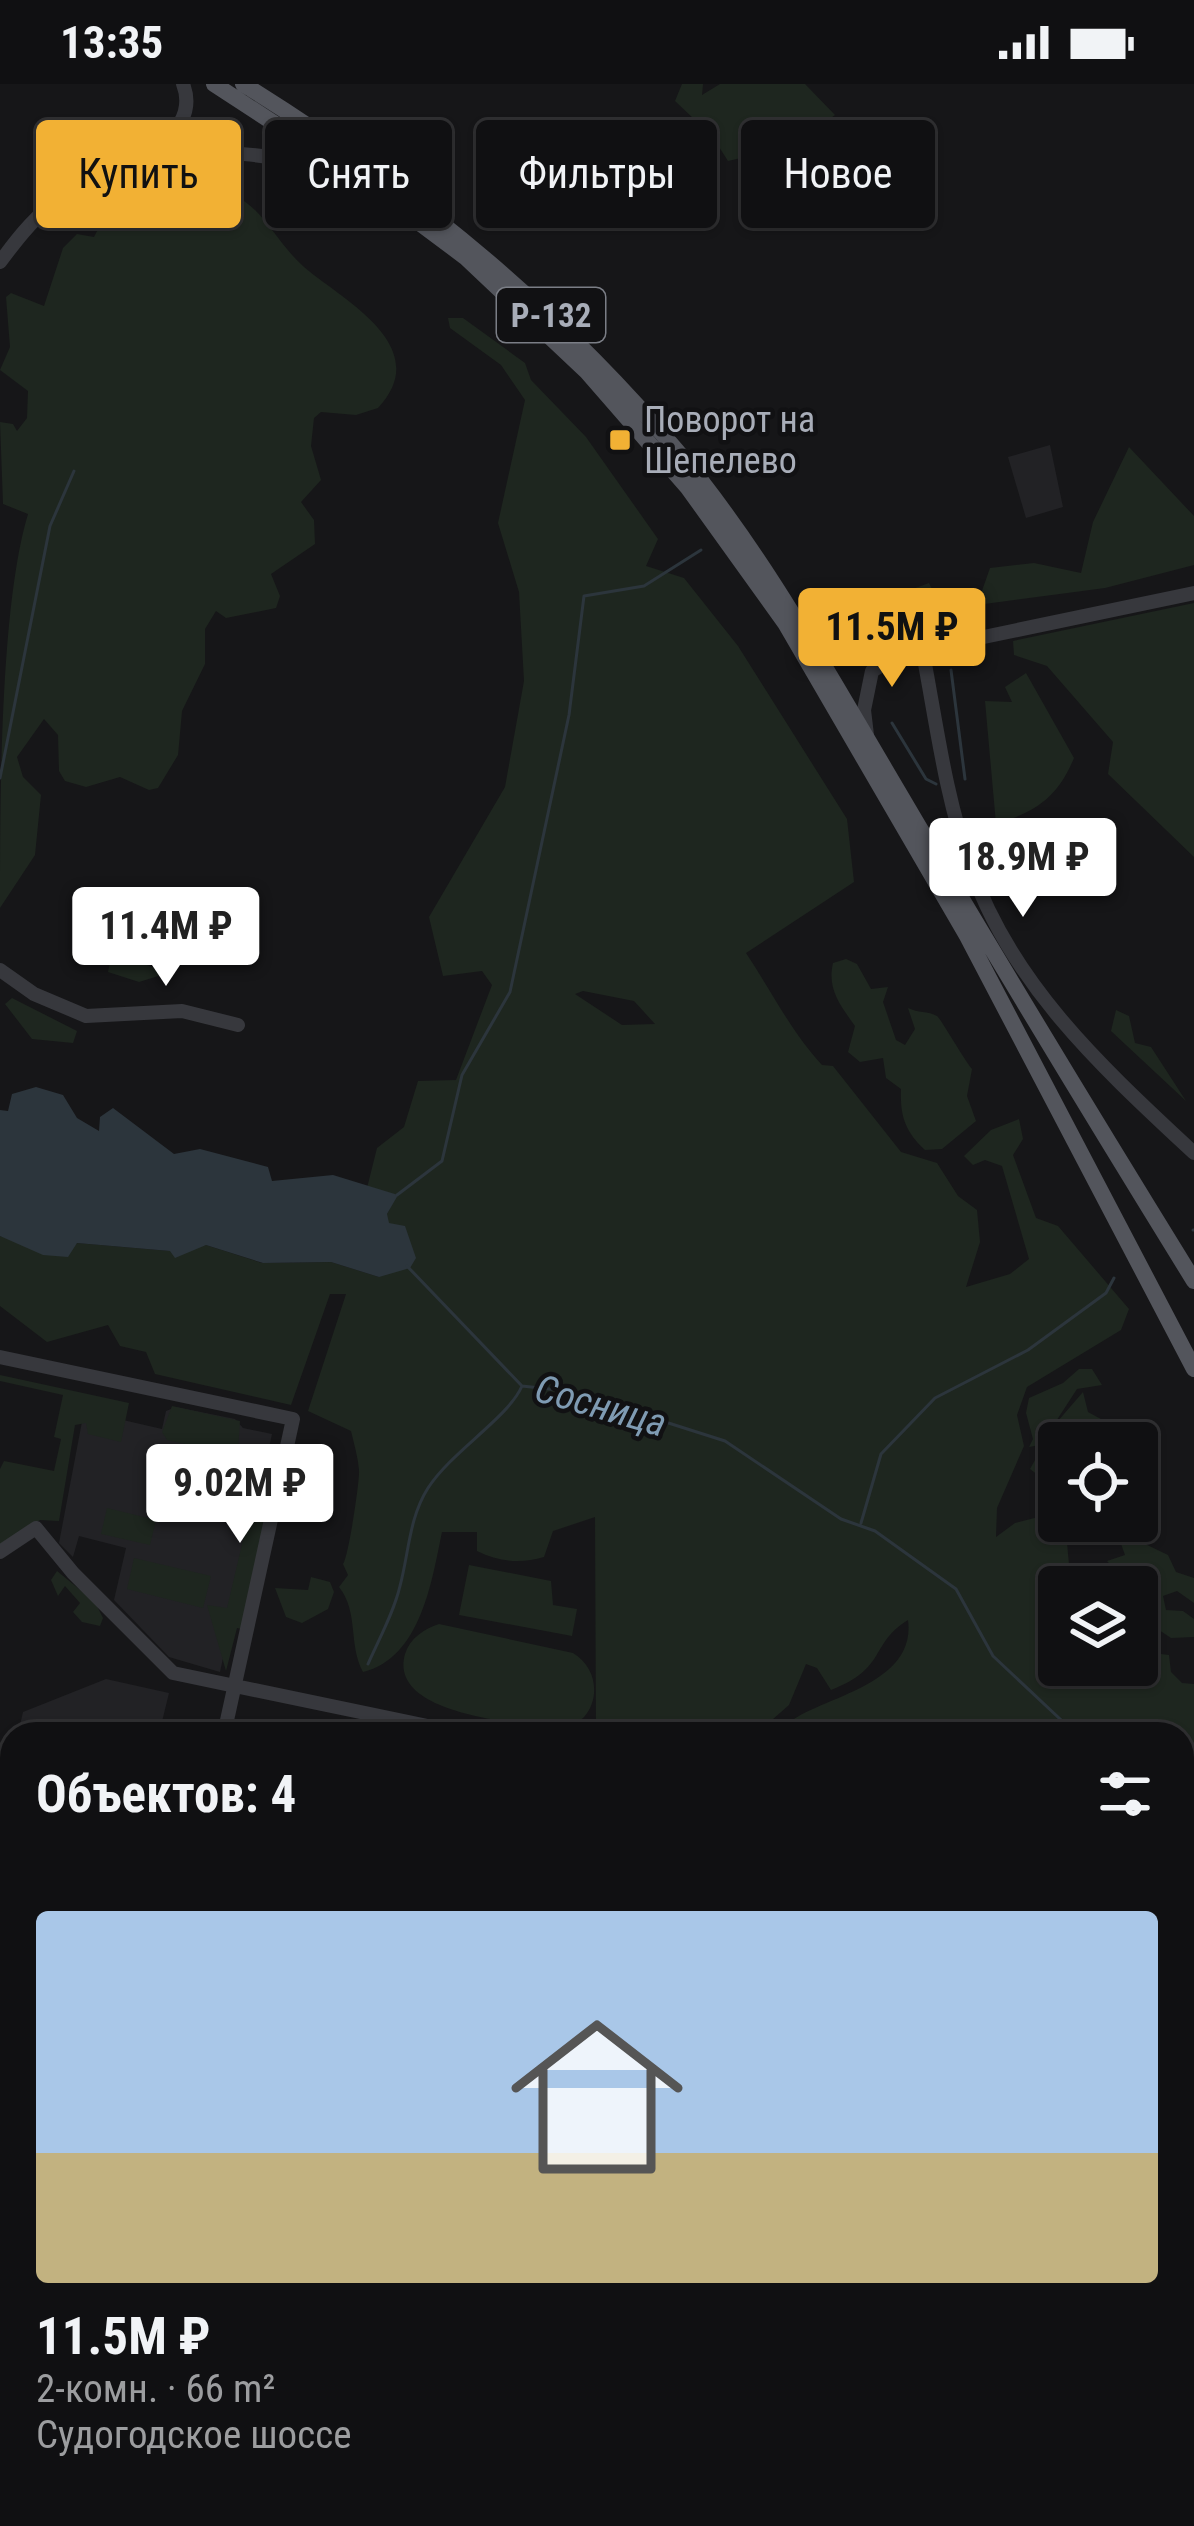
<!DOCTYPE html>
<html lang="ru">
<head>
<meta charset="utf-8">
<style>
	body { margin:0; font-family:"Roboto Condensed",sans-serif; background:#1e1e20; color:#f1f3f6; height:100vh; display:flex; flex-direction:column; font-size:45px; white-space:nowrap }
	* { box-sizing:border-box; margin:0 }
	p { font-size:39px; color:#9c9d9f }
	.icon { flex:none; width:66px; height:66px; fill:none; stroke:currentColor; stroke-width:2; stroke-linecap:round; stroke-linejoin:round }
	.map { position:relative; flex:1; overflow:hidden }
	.details { position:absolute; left:0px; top:1638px; width:1194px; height:804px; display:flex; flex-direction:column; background:#101012; border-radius:36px 36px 0 0; box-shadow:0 3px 9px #0004,0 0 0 3px #303032 }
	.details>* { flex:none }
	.banner { position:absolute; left:36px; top:36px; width:1122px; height:108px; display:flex; gap:24px }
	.buttons { position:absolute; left:1038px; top:1338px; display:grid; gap:24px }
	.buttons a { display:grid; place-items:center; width:120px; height:120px; border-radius:12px; background:#101012; box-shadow:0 3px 9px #0004,0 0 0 3px #303032; font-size:60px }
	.price { position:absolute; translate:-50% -102px; padding:0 27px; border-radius:12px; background:#fff; color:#222; font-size:39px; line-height:78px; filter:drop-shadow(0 3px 6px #0008) }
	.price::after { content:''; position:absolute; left:50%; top:72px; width:36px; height:27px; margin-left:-18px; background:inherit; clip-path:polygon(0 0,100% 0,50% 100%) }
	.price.on { background:#f2b134; color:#111 }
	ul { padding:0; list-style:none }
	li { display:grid; align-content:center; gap:24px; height:636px; padding:0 36px }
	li+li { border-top:3px solid #303032 }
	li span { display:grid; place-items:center; height:372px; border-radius:12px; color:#555 }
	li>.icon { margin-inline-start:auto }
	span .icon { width:216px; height:216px; fill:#fffc; stroke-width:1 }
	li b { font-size:51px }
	h2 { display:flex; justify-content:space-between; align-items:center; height:144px; padding:0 36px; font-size:51px }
	.chip { padding:0 42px; border-radius:12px; background:#101012; box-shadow:0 3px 9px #0004,0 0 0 3px #303032; font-size:42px; line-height:108px }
	.chip.on { background:#f2b134; color:#111 }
	.status { display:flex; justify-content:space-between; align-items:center; height:84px; padding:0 60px; background:#101012; direction:ltr }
	.status svg { height:33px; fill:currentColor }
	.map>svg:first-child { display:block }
	.built { fill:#222225 }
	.green { fill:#1e261f; fill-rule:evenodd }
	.water { fill:#2c353c }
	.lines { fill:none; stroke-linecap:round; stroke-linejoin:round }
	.stream { stroke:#2c353c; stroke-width:3 }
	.minor { stroke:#37383d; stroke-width:14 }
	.major { stroke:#53555c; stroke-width:16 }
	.poi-dot { fill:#f2b134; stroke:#111113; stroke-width:4.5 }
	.labels { text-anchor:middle; stroke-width:9; stroke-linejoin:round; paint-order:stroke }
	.shield { fill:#111113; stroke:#7b7e86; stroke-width:3 }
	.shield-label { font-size:33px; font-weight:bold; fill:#a8adb8 }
	.poi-label { font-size:36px; fill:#a8adb8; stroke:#111113; text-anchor:start }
	.water-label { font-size:39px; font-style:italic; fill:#7f9bb3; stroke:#111113 }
</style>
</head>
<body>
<div class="status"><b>13:35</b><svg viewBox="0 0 49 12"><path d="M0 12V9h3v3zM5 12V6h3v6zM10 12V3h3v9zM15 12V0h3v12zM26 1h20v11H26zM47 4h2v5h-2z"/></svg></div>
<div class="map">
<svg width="1194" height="2442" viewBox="0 0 1194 2442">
	<rect width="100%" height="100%" fill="#161618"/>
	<path class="built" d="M1050 361 1063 423 1026 434 1008 373Z
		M176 1323 235 1335 243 1344 272 1350 220 1588 169 1573 114 1516 126 1464 79 1452 73 1473 59 1459 84 1327 162 1345 166 1327Z
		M106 1595 169 1609 159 1650H18L23 1628Z"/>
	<path class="green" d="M682 0H703L702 11 720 0H805L835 31 790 63 728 77 712 52 675 17Z
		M207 104C260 109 269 152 304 183 341 215 436 262 378 324L356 331 321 328 314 334 311 362 321 396 301 418 314 436 315 460 271 490 280 512 276 524 226 534 216 527 205 545V580L182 627 178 671 158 704 149 706 120 693 86 703 65 697 59 687 58 651 44 635 17 673 23 693 41 711 35 771 0 824C0 717 0 522 28 430L3 420 0 338 13 340 17 347 27 334 28 307 0 286 10 263 6 213 11 209 44 222 63 164 77 150 94 153 108 126Z
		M448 234H463L525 279 531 296 586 353 658 455 646 482 684 494 738 562 847 735 854 798 746 869C772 908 790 946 822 981L833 982 901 1068 937 1079 958 1112 977 1126 980 1158 966 1203 1010 1190 1029 1175 1002 1082 985 1076 973 1081 964 1072 991 1046 1019 1035 1023 1055 1013 1071 1036 1134 1058 1142 1129 1225 1121 1246 1027 1303 1017 1331 1024 1362 997 1424 996 1453 1015 1439 1050 1430 1066 1447 1071 1503H1059V1581H1137V1567L1169 1571 1171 1588 1182 1599 1194 1600V2442H1127L1120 2430H1182V1650H780C793 1615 918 1610 908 1536 869 1560 888 1584 831 1606L817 1584 806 1580 789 1621 756 1650H596L595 1433 553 1447 544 1473C521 1480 499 1478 477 1467V1448H442C432 1496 421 1574 363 1588 348 1560 359 1528 339 1503L348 1491 343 1480C348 1475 360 1397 359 1386 358 1373 354 1360 351 1347L308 1327 346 1210H330L291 1321 155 1290 146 1268 120 1262 108 1241 47 1258 0 1222V1152C32 1159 47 1181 77 1159L170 1167 206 1161 262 1179 331 1178 379 1193 387 1130 397 1111 367 1104 377 1064 404 1043 418 997 456 996 492 901 482 887 443 892 429 833 505 703 524 597 519 508 498 439 525 316 501 281 450 244ZM583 907 634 917 655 940 622 941 575 910Z
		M1129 363 1194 432V481L1105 504 977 521 990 484 1034 479 1081 489 1093 438Z
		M929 499 944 529V545L863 553 850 546 856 526Z
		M1194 519V773L1108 690 1113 658 1047 582 1014 571 1013 557Z
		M1026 589 1074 674C1058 713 1036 728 996 740L985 617 1012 618 1005 603Z
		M112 868 168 889 139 898 108 888Z
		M846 875 857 880 871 905 888 903 883 918 896 956 905 961 915 945 908 924C918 929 928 927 937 932 941 935 963 974 972 985L967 1012 976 1037 942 1065 925 1066C905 1047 900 1032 901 1005L886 994 883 974 860 978 848 968 855 942C840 921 827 905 833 879Z
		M12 914 77 947 73 959 32 955 5 920Z
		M1116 926 1129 932 1135 959 1151 963 1186 1017 1111 947Z
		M1079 1285H1092L1102 1301 1077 1305 1051 1345 1083 1308 1088 1328 1123 1347 1129 1359H1059V1399L1051 1401 1030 1385 1035 1376 1051 1372 1045 1360 1029 1363 1033 1355 1026 1329 1029 1314 1063 1299Z
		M0 1291 129 1319 121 1358 88 1350 86 1339 75 1341 59 1437 40 1436 0 1462V1385L4 1377 54 1387 61 1355 54 1353 63 1311 0 1297Z
		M172 1322 240 1337 238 1366 229 1370 167 1356 162 1348Z
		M255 1405 272 1416 242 1545 237 1544 226 1587 207 1521 227 1524Z
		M107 1424 156 1436 150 1461 101 1450Z
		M1116 1446 1168 1471 1176 1488 1194 1494V1519L1177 1507 1163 1512 1166 1526 1183 1527 1194 1535V1553L1171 1554 1150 1540 1142 1555 1137 1554 1143 1505 1136 1499 1115 1503 1118 1489 1107 1477 1125 1471Z
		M134 1474 211 1492 203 1524 127 1505Z
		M469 1481 551 1497 553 1521 577 1525 572 1552 459 1531Z
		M57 1487 95 1518 103 1534 100 1542 82 1538 73 1528 80 1519 65 1502 58 1512 51 1496Z
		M311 1493 330 1498 334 1508 328 1525 302 1539 286 1533 275 1504 308 1506Z
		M439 1540 573 1569C608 1590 598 1644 555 1646 514 1637 388 1631 405 1570 410 1554 424 1545 439 1540Z"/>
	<path class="water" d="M36 1003 63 1011 77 1034 99 1047 100 1033 113 1024 174 1070 200 1065 268 1083 272 1097 333 1091 398 1111 387 1130 389 1139 405 1142 416 1174 410 1184 379 1193 331 1178 263 1179 206 1161 175 1174 170 1167 77 1159 68 1173 43 1171 0 1152V1026L8 1027 12 1010Z"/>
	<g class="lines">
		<path class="stream" d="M951 586 965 695
			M892 639 926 695 936 700
			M0 694 50 442 74 387
			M397 1111 442 1077 462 991 510 908 569 631 584 512 644 502 701 466
			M1193 1146H1194
			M407 1182 522 1302 568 1307 725 1357 841 1435 875 1447 956 1505 993 1572 1076 1650
			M861 1439 881 1370 935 1314 1028 1266 1106 1209 1114 1194
			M368 1580C379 1555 394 1528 400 1502 409 1468 409 1434 428 1404 452 1367 508 1334 522 1302
			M1182 1691 1194 1694"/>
		<path class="minor" d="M136 80C219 62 269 67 349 94
			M0 178C15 158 31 137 50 122 90 91 208 64 183 0
			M806 545 823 561 849 572 955 559 1194 509
			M922 564C936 636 945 712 970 781 1011 901 1104 985 1194 1069
			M867 651 864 626 872 587 900 571
			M0 886 34 910 86 932 182 927 238 941
			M0 1273 293 1335 224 1650
			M0 1468 36 1444 73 1489 173 1589 466 1650
			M0 1720 12 1723
			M0 1933 12 1935
			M0 1955 12 1957
			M0 2136 12 2138
			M638 2433 690 2442"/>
		<path class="major" d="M214 0 370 102 465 173 587 288 688 404 785 539 967 852 1194 1285
			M243 0C406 101 553 219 677 367 759 465 820 575 885 685 986 857 1089 1027 1194 1197"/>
	</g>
	<rect class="poi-dot" x="608" y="344" width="24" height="24" rx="6"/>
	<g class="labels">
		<rect class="shield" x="497" y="204" width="108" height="54" rx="9"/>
		<g class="shield-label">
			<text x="551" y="243">Р-132</text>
		</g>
		<g class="poi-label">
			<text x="644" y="348">Поворот на<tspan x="644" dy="41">Шепелево</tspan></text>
		</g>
		<g class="water-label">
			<text transform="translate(601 1321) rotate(16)" y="14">Сосница</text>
		</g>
	</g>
</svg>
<div class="buttons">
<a><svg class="icon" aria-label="locate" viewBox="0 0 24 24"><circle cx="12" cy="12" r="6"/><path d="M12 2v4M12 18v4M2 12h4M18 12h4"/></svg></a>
<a><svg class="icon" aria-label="layers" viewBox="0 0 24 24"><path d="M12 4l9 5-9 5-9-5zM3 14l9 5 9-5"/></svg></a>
</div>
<b class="price on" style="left:892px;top:606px">11.5M ₽</b>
<b class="price" style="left:1023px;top:836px">18.9M ₽</b>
<b class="price" style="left:166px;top:905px">11.4M ₽</b>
<b class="price" style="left:240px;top:1462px">9.02M ₽</b>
<div class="banner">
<a class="chip on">Купить</a>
<a class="chip">Снять</a>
<a class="chip">Фильтры</a>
<a class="chip">Новое</a>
</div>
<section class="details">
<h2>Объектов: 4<svg class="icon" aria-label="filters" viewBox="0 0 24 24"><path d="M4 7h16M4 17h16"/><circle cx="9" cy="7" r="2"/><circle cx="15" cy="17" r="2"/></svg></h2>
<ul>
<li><span style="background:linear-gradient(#a9c7e8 65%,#c2b280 0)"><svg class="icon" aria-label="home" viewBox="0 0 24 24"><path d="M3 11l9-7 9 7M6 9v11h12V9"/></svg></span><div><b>11.5M ₽</b><p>2-комн. · 66 m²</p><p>Судогодское шоссе</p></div></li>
</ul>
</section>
</div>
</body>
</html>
